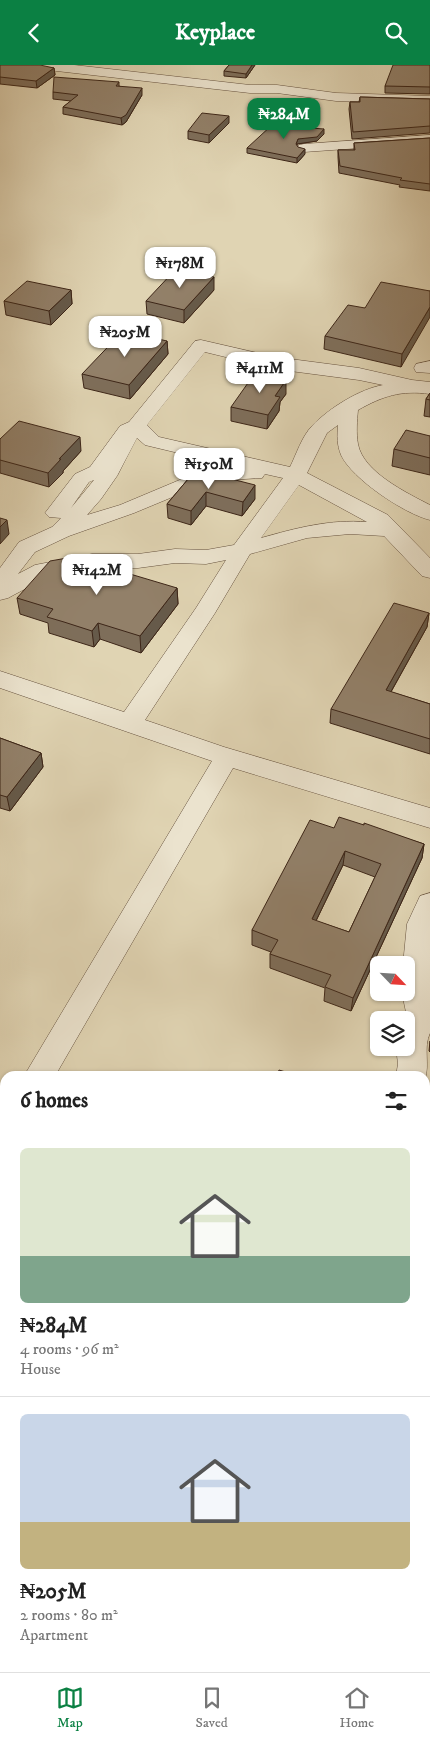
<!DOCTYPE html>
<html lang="en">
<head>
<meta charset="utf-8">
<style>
	body { margin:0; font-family:"IM FELL DW Pica",serif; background:#f6f6f6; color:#222; height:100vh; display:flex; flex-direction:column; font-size:19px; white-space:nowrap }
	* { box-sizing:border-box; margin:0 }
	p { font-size:16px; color:#767676 }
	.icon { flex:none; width:28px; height:28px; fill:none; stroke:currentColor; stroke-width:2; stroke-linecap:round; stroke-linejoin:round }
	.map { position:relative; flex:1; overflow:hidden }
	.details { position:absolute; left:0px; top:1006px; width:430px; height:601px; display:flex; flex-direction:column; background:#fff; border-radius:15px 15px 0 0; box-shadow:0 1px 4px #0004 }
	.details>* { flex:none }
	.needle { width:32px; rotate:115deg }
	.tools { position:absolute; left:370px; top:891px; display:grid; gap:10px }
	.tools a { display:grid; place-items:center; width:45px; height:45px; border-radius:8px; background:#fff; box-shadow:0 1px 4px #0004; font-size:25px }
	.price { position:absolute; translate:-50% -42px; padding:0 11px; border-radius:10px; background:#fff; color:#222; font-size:16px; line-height:32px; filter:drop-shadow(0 1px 2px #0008) }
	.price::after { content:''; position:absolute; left:50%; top:30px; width:15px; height:11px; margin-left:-8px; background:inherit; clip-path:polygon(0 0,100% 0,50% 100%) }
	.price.active { background:#0b8043; color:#fff }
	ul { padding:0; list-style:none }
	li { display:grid; align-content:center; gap:10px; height:265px; padding:0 20px }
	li+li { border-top:1px solid #e0e0e0 }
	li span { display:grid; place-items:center; height:155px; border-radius:8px; color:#555 }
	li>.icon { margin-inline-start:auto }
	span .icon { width:90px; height:90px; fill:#fffc; stroke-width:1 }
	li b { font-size:21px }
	h2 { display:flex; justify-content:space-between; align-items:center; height:60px; padding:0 20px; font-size:21px }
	header { display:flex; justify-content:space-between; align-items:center; height:65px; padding:0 20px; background:#0b8043; color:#fff; font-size:22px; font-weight:800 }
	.dock { display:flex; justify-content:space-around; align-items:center; height:70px; border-top:1px solid #e0e0e0; background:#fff; font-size:14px; color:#767676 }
	.dock a { display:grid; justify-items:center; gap:2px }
	.dock .active { color:#0b8043 }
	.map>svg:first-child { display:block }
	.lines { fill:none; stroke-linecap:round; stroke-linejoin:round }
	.minor-casing { stroke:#66523f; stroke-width:1 }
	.minor { fill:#ebe3ce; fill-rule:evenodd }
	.wall { fill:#7e6e5a; stroke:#3d2618; fill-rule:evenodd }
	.shaded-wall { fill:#665a4a; stroke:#3d2618 }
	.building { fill:#928069; stroke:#3d2618; fill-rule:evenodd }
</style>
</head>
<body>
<header><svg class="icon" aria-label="back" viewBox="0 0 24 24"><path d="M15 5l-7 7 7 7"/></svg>Keyplace<svg class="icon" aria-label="search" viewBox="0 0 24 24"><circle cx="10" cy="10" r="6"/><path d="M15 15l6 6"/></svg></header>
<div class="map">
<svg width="430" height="1607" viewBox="0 0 430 1607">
	<rect width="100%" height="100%" fill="#e0d4b3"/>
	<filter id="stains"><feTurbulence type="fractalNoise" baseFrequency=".004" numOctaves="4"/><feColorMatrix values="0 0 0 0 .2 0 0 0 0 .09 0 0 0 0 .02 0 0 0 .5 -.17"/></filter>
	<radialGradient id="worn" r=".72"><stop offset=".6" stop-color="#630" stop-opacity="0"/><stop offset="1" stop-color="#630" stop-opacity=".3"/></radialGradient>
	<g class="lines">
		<g class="minor-casing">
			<path id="minor" d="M32 0H74L250 20H277L336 28 430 31V39L336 36 277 28H250L39 4Z
				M430 70V78L304 87 299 86 297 83 299 80 304 79Z
				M201 275 275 292 359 303 412 315 430 317V329C401 325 383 331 358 345 357 356 356 368 358 379 363 407 407 428 430 440V455C405 449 352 414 341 390 337 380 337 371 338 360L327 368 307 408 388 450 430 493V513L422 511 384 471 350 469 307 473 250 489 215 548 145 655 224 682 430 743V763L233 703 55 1011H24L212 696 0 623V606L124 647 196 543 226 495 206 499 175 498 138 503H92L49 511 8 533 0 535V503L19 477 52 462 61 453 49 452 45 448 75 409 90 402 120 361 129 357 195 276ZM205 287 275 304 359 315 383 320C360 324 329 343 312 361 302 371 296 390 290 402L159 372 147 360ZM137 373 145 380 241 403 201 406 120 440 87 450 101 434 117 411ZM265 409 283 413 234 480 206 485 175 484 138 489H92L35 500 18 509 35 487 69 471 134 448 211 416 262 413ZM94 415 71 443 89 417ZM299 420 367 457C331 454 296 463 261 473Z
				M430 296V308L416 307 414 303 416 299Z
				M430 828V968C423 983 430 999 425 1014V1011H396L398 999 396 982H406L407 952 402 928H406V900H403L407 859 420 831Z
				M5 1052V1088L0 1090V1054Z"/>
		</g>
		<use href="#minor" class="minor"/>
	</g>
	<path class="wall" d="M0 0 54 3 55 10 37 23 0 19Z
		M229 0H255L246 13 224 11V6Z
		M430 0V29L385 28V21Z
		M119 17V21L142 30 126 57 122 60 63 49V42L71 36 53 34V27Z
		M360 32 430 34V68L352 74 349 44 350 37H359Z
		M229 58 209 78 188 74V66Z
		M324 69 317 76 297 79V81L305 89 297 98 247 88V83Z
		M430 73V126L399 122 400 120 339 108 338 92V85H354V78Z
		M71 225 72 239 51 260 6 250 4 236Z
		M214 225 184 258 147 249 146 236Z
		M430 226 401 302 324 284 325 271 365 243Z
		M167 276 168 289 130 334 84 323 82 309Z
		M430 328V352L424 351 426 334Z
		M286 329 280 337 279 346 267 364 231 356V342Z
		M430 371V410L392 401 394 384Z
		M0 374 81 386 63 406V408L49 422 0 408Z
		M189 413 255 434 242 451 206 441 191 460 168 453 167 439Z
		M177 523 178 539 141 588 100 574 94 582 49 568 48 558 20 549 17 533Z
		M429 548 427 562 391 627 430 639V689L330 658 331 644Z
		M0 673 41 688 43 702 10 746 0 743Z
		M364 760 424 779 422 793 351 946 324 936 325 923 270 903V889L271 887 252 880V865L334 763ZM343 800 375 812 349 867 316 856Z
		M430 976V987L429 986Z
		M430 1226V1307L425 1305V1240Z"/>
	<path class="shaded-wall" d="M252 0H255L246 13V9Z
		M54 3 55 10 37 23 36 16Z
		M142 23V30L126 57 122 60 121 53Z
		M229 51V58L209 78V70Z
		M324 64V69L317 76 297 79 295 84 296 79 298 74Z
		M305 84V89L297 98V93Z
		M214 212V225L184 258V245Z
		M71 225 72 239 51 260 49 246Z
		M430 242V252L401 302 402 289Z
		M167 276 168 289 130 334 129 320Z
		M286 315V329L280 337 279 346 267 364 268 350 275 331Z
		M80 372 81 386 63 406V408L49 422 48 408 59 394Z
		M255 420V434L242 451 243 437Z
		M206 427V441L191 460V446Z
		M7 455 9 469 0 479V462Z
		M177 523 178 539 141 588 140 571Z
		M429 548 427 562 384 639 386 625Z
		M98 558 100 574 94 582 92 566Z
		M41 688 43 702 10 746 7 732Z
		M424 779 422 793 351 946 353 933Z
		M345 786 343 800 310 868 312 854Z"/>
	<path class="building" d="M0 0H40L54 3 36 16 0 12Z
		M229 0H252L246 9 224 6Z
		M393 0H430V22L385 21Z
		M54 12 119 17 116 21 142 23 126 50 121 53 63 42 78 30 53 27Z
		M360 32 430 34V61L353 67 350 37H360Z
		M202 48 229 51 209 70 188 66Z
		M272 60 324 64 317 72 298 74 296 79 298 82 305 84 297 93 247 83Z
		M430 73V119L400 115 402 113 340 101 338 85H355L354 78Z
		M175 205 182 207 184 205 214 212 184 245 146 236Z
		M27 216 71 225 49 246 4 236Z
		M381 217 430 226V242L402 289 325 271 348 240 365 243Z
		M123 266 167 276 129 320 82 309Z
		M255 308 286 315 275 331 280 332 268 350 231 342Z
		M430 328V335L426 334Z
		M19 356 80 372 59 394H61L48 408 0 395V374Z
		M406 365 430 371V393L394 384Z
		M204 407 255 420 243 437 206 427 191 446 167 439 189 413Z
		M0 453 7 455 0 462Z
		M73 492 177 523 140 571 98 558 92 566 64 557 47 552 53 544 17 533 50 496Z
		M394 538 429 548 386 625 430 639V674L331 644Z
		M0 673 41 688 7 732 0 730Z
		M339 752 364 760V758L424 779 353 933 325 922 331 910 270 889 278 875 252 865 310 755 334 763ZM345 786 381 799 349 867 312 854Z
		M279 1005 299 1011H277Z
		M430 1226V1294L425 1292V1240Z"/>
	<rect width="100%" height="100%" filter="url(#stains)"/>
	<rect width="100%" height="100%" fill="url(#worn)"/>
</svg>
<div class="tools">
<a><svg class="needle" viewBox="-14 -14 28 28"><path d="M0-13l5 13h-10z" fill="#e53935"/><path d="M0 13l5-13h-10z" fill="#767676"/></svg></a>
<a><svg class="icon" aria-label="layers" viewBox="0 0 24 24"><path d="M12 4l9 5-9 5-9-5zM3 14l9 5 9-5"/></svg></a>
</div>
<b class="price active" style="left:284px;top:75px">₦284M</b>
<b class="price" style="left:180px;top:224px">₦178M</b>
<b class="price" style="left:125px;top:293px">₦205M</b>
<b class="price" style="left:260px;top:329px">₦411M</b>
<b class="price" style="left:209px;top:425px">₦150M</b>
<b class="price" style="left:97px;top:531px">₦142M</b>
<section class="details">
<h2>6 homes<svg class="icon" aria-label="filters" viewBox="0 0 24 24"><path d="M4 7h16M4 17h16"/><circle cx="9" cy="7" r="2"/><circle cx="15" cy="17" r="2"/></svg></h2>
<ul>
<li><span style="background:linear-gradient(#dfe7d0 70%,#7fa58c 0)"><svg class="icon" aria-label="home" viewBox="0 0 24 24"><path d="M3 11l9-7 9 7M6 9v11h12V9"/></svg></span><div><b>₦284M</b><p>4 rooms · 96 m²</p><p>House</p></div></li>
<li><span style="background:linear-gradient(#c9d6e8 70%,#c2b280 0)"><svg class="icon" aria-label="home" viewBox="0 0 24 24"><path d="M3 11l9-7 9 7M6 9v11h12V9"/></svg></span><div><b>₦205M</b><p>2 rooms · 80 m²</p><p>Apartment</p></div></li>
</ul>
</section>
</div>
<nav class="dock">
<a class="active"><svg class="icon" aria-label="map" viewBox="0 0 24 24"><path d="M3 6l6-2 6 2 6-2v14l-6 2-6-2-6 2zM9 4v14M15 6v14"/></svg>Map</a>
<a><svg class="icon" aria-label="saved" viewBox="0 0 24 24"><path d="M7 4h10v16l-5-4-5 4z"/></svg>Saved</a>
<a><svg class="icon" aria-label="home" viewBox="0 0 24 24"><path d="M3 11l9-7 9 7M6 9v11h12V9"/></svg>Home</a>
</nav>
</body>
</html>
